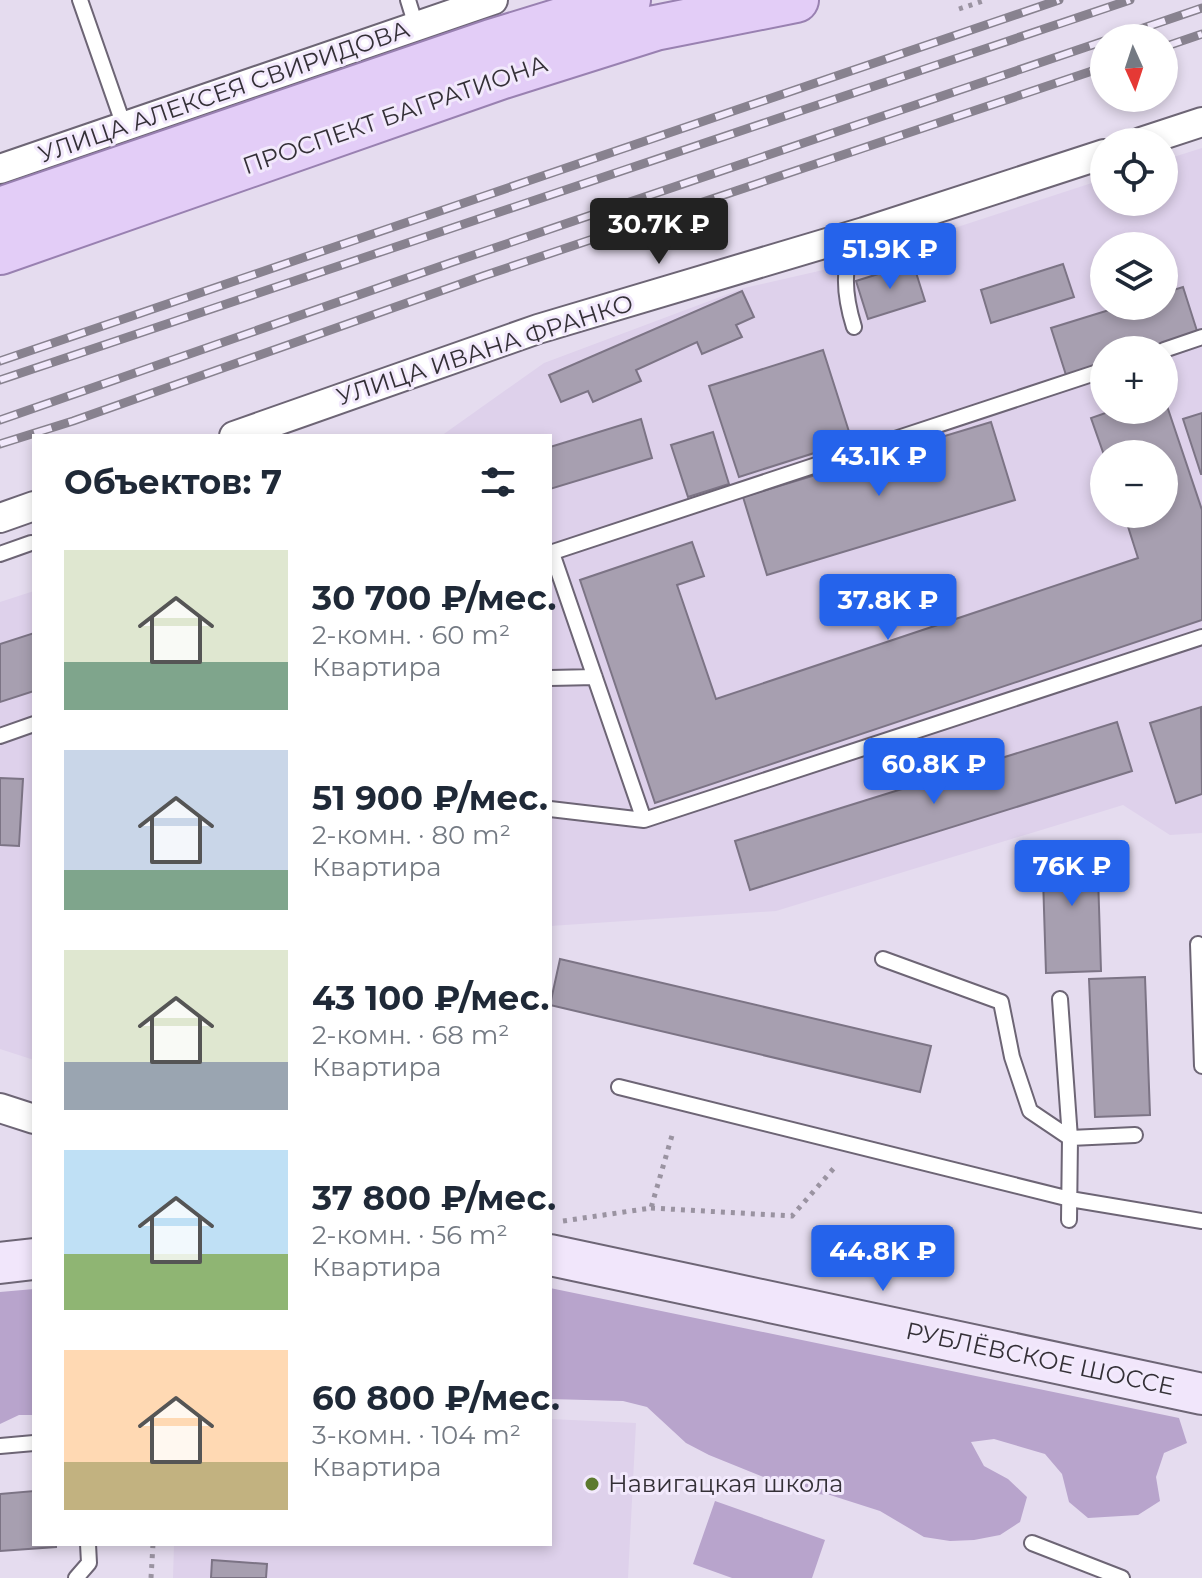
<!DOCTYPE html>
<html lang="ru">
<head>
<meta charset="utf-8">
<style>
	body { margin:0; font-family:Montserrat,sans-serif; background:#f6f6f7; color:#1f2937; height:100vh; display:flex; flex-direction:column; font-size:30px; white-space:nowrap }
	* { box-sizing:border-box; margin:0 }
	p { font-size:26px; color:#747a83 }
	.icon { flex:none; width:44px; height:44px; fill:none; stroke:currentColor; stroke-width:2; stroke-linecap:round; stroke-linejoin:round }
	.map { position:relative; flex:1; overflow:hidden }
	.details { position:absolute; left:32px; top:434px; width:520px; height:1112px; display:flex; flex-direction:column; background:#fff; border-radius:0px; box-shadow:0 4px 12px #0003 }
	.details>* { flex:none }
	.needle { width:52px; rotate:177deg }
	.buttons { position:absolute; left:1090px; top:24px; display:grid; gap:16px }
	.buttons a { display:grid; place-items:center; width:88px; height:88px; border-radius:50%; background:#fff; box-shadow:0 4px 12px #0003; font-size:40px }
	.price { position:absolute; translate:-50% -68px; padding:0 18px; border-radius:8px; background:#2563eb; color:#fff; font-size:26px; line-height:52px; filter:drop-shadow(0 2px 4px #0008) }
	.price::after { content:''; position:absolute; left:50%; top:48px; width:24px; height:18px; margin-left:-12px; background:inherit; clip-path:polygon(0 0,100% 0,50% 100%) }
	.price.on { background:#222; color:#fff }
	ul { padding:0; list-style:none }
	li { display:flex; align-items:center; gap:24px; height:200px; padding:0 32px }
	li span { display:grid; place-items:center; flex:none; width:224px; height:160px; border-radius:0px; color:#555 }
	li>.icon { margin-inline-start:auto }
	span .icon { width:96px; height:96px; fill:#fffc; stroke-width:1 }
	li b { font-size:34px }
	h2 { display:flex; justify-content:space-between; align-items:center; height:96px; padding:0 32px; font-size:34px }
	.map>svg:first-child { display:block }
	.built { fill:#ded1eb; fill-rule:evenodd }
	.green { fill:#b8a4cc }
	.building { fill:#a79fb0; stroke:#7c7485; stroke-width:2 }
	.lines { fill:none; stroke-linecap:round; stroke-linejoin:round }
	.lane-casing { stroke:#6d6575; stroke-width:18 }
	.street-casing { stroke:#6d6575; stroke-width:32 }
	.secondary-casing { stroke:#6d6575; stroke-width:44 }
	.primary-casing { stroke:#9981b1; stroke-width:48 }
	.path { stroke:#9a93a1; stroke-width:5; stroke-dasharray:4 6; stroke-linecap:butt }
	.lane { stroke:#fff; stroke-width:14 }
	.street { stroke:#fff; stroke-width:28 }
	.secondary { stroke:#f1e6fb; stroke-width:40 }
	.primary { stroke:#e3cdf7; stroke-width:44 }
	.rail-casing { stroke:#88828f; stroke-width:9 }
	.rail { stroke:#f2e9fc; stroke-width:6; stroke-dasharray:18; stroke-linecap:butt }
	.poi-dot { fill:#5c792e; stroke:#f2e9fc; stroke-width:3 }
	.labels { text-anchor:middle; stroke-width:6; stroke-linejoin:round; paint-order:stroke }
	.street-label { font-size:24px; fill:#343037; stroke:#f2e9fc }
	.poi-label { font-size:24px; fill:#343037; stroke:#f2e9fc; text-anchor:start }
</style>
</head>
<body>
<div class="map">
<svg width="1202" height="1578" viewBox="0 0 1202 1578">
	<rect width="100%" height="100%" fill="#e5dcef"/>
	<path class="built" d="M1202 148V833L1170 835 1123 805 776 911 550 926V436H441L544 363 744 288 832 268 1104 179V202H1164V160ZM1104 246H1164V306H1104ZM1104 350H1164V410H1104ZM1104 454H1164V514H1104Z
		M34 591V1060L0 1049V602Z
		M550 1419 636 1423 628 1578H173L174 1544H550Z"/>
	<path class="green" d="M550 1288 1179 1418 1187 1443 1164 1453 1156 1477 1160 1501 1138 1515 1088 1518 1069 1502 1062 1474 1045 1454 994 1439 971 1442 984 1466 1008 1479 1027 1497 1020 1522 1000 1535 974 1540 950 1541 924 1537 880 1511 830 1495 803 1493 709 1455 686 1443 647 1407 623 1401 550 1399Z
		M34 1289V1415H19L0 1424V1292Z
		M715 1501 825 1540 812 1578H732L693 1564Z"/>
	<path class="building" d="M913 263 925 301 868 319 856 281Z
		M1063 264 1074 297 991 323 981 290Z
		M1183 287 1198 334 1145 350H1104V363L1066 375 1051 328 1122 306H1164V293Z
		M742 291 754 317 736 325 742 337 702 354 697 342 636 370 641 381 593 402 588 391 561 402 549 375Z
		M823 350 852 441 739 477 709 386Z
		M1164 397 1202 510V620L655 803 580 580 692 542 704 576 677 585 716 699 1138 558 1124 514H1164V454L1104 455 1091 418 1114 410H1164Z
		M1202 413V474H1201L1183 419Z
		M641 419 652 458 550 489V447Z
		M991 422 1015 500 767 575 743 497Z
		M713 432 729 484 688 497 671 445Z
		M34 633V691L0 702V644Z
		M1201 707 1202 794 1176 803 1150 723Z
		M1117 722 1132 771 750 890 735 841Z
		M0 778 23 779 19 846 0 845Z
		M1097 844 1101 971 1046 973 1042 846Z
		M560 959 931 1046 920 1092 550 1005Z
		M1145 977 1150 1115 1095 1117 1089 979Z
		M34 1491V1544H56V1547L0 1551V1494Z
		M212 1560 267 1564 266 1578H211Z"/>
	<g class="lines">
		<g class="lane-casing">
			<path id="lane" d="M80 0 124 126
				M408 0 416 26
				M854 327C845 298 839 262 860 236
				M1164 350 1202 337
				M550 553 1104 370
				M0 554 31 543
				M550 678 595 677
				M0 736 34 724
				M550 809 644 820 552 553
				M644 820 1202 637
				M1198 944 1202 1066
				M883 959 1001 1002 1012 1057 1030 1111 1070 1138 1069 1220
				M1060 999 1070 1138 1135 1135
				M619 1087 1070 1199 1202 1221
				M0 1446 34 1443
				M1032 1543 1122 1578
				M76 1578 89 1563 88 1544"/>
		</g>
		<g class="street-casing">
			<path id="street" d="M1141 142 1202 122
				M0 169 493 0
				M234 436 538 329 864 232 1104 154
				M0 518 34 506
				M0 1108 34 1119"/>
		</g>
		<g class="secondary-casing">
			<path id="secondary" d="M550 1255 1202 1394
				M0 1263 34 1259"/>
		</g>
		<g class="primary-casing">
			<path id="primary" d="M0 210 491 42 628 0
				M0 252 503 76 655 28 796 0"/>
		</g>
		<path class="path" d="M959 9 986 0
			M651 1208 792 1216 834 1168
			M563 1221 651 1208 673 1132
			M151 1578 153 1544"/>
		<use href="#lane" class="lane"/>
		<use href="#street" class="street"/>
		<use href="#secondary" class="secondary"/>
		<use href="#primary" class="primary"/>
		<g class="rail-casing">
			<path id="rail" d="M1114 38 1202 8
				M1164 47 1202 34
				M0 361 1059 0
				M0 380 1130 0
				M0 420 450 263 1104 41
				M0 444 73 421 483 276 1104 67"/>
		</g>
		<use href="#rail" class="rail"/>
	</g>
	<circle class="poi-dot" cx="592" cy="1484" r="8"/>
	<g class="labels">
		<g class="street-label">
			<text transform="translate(224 92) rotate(-19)" y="8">УЛИЦА АЛЕКСЕЯ СВИРИДОВА</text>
			<text transform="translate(395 115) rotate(-19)" y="8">ПРОСПЕКТ БАГРАТИОНА</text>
			<text transform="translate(485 350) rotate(-18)" y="8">УЛИЦА ИВАНА ФРАНКО</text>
			<text transform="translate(1040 1359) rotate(12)" y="8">РУБЛЁВСКОЕ ШОССЕ</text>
		</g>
		<g class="poi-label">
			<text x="608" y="1492">Навигацкая школа</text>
		</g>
	</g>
</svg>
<div class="buttons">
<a><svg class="needle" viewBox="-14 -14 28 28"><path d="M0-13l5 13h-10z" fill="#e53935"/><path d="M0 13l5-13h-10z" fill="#747a83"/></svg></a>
<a><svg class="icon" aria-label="locate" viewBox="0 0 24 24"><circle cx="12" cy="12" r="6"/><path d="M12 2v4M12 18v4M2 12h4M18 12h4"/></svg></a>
<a><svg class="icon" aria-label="layers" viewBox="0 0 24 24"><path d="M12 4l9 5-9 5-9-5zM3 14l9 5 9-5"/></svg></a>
<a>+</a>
<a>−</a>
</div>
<b class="price on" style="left:659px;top:266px">30.7K ₽</b>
<b class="price" style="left:890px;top:291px">51.9K ₽</b>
<b class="price" style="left:879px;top:498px">43.1K ₽</b>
<b class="price" style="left:888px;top:642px">37.8K ₽</b>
<b class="price" style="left:934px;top:806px">60.8K ₽</b>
<b class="price" style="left:1072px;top:908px">76K ₽</b>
<b class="price" style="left:883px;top:1293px">44.8K ₽</b>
<section class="details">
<h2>Объектов: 7<svg class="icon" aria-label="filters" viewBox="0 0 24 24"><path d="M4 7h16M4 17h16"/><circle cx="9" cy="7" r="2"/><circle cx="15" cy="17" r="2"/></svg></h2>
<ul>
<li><span style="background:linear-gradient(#dfe7d0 70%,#7fa58c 0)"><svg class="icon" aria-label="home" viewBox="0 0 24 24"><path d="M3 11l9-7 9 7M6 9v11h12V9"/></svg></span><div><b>30 700 ₽/мес.</b><p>2-комн. · 60 m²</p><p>Квартира</p></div></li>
<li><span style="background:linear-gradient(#c9d6e8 75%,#7fa58c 0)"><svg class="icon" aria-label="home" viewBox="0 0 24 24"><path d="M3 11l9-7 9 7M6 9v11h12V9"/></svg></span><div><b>51 900 ₽/мес.</b><p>2-комн. · 80 m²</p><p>Квартира</p></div></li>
<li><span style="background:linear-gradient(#dfe7d0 70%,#9aa5b1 0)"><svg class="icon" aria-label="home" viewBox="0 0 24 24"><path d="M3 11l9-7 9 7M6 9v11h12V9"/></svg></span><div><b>43 100 ₽/мес.</b><p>2-комн. · 68 m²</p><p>Квартира</p></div></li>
<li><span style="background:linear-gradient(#bfe0f5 65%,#8fb573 0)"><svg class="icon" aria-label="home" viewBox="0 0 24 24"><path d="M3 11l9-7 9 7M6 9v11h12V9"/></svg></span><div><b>37 800 ₽/мес.</b><p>2-комн. · 56 m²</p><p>Квартира</p></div></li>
<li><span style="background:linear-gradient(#ffd9b3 70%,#c2b280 0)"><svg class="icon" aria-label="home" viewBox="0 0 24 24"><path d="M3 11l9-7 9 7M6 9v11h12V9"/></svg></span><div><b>60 800 ₽/мес.</b><p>3-комн. · 104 m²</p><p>Квартира</p></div></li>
</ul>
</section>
</div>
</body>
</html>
